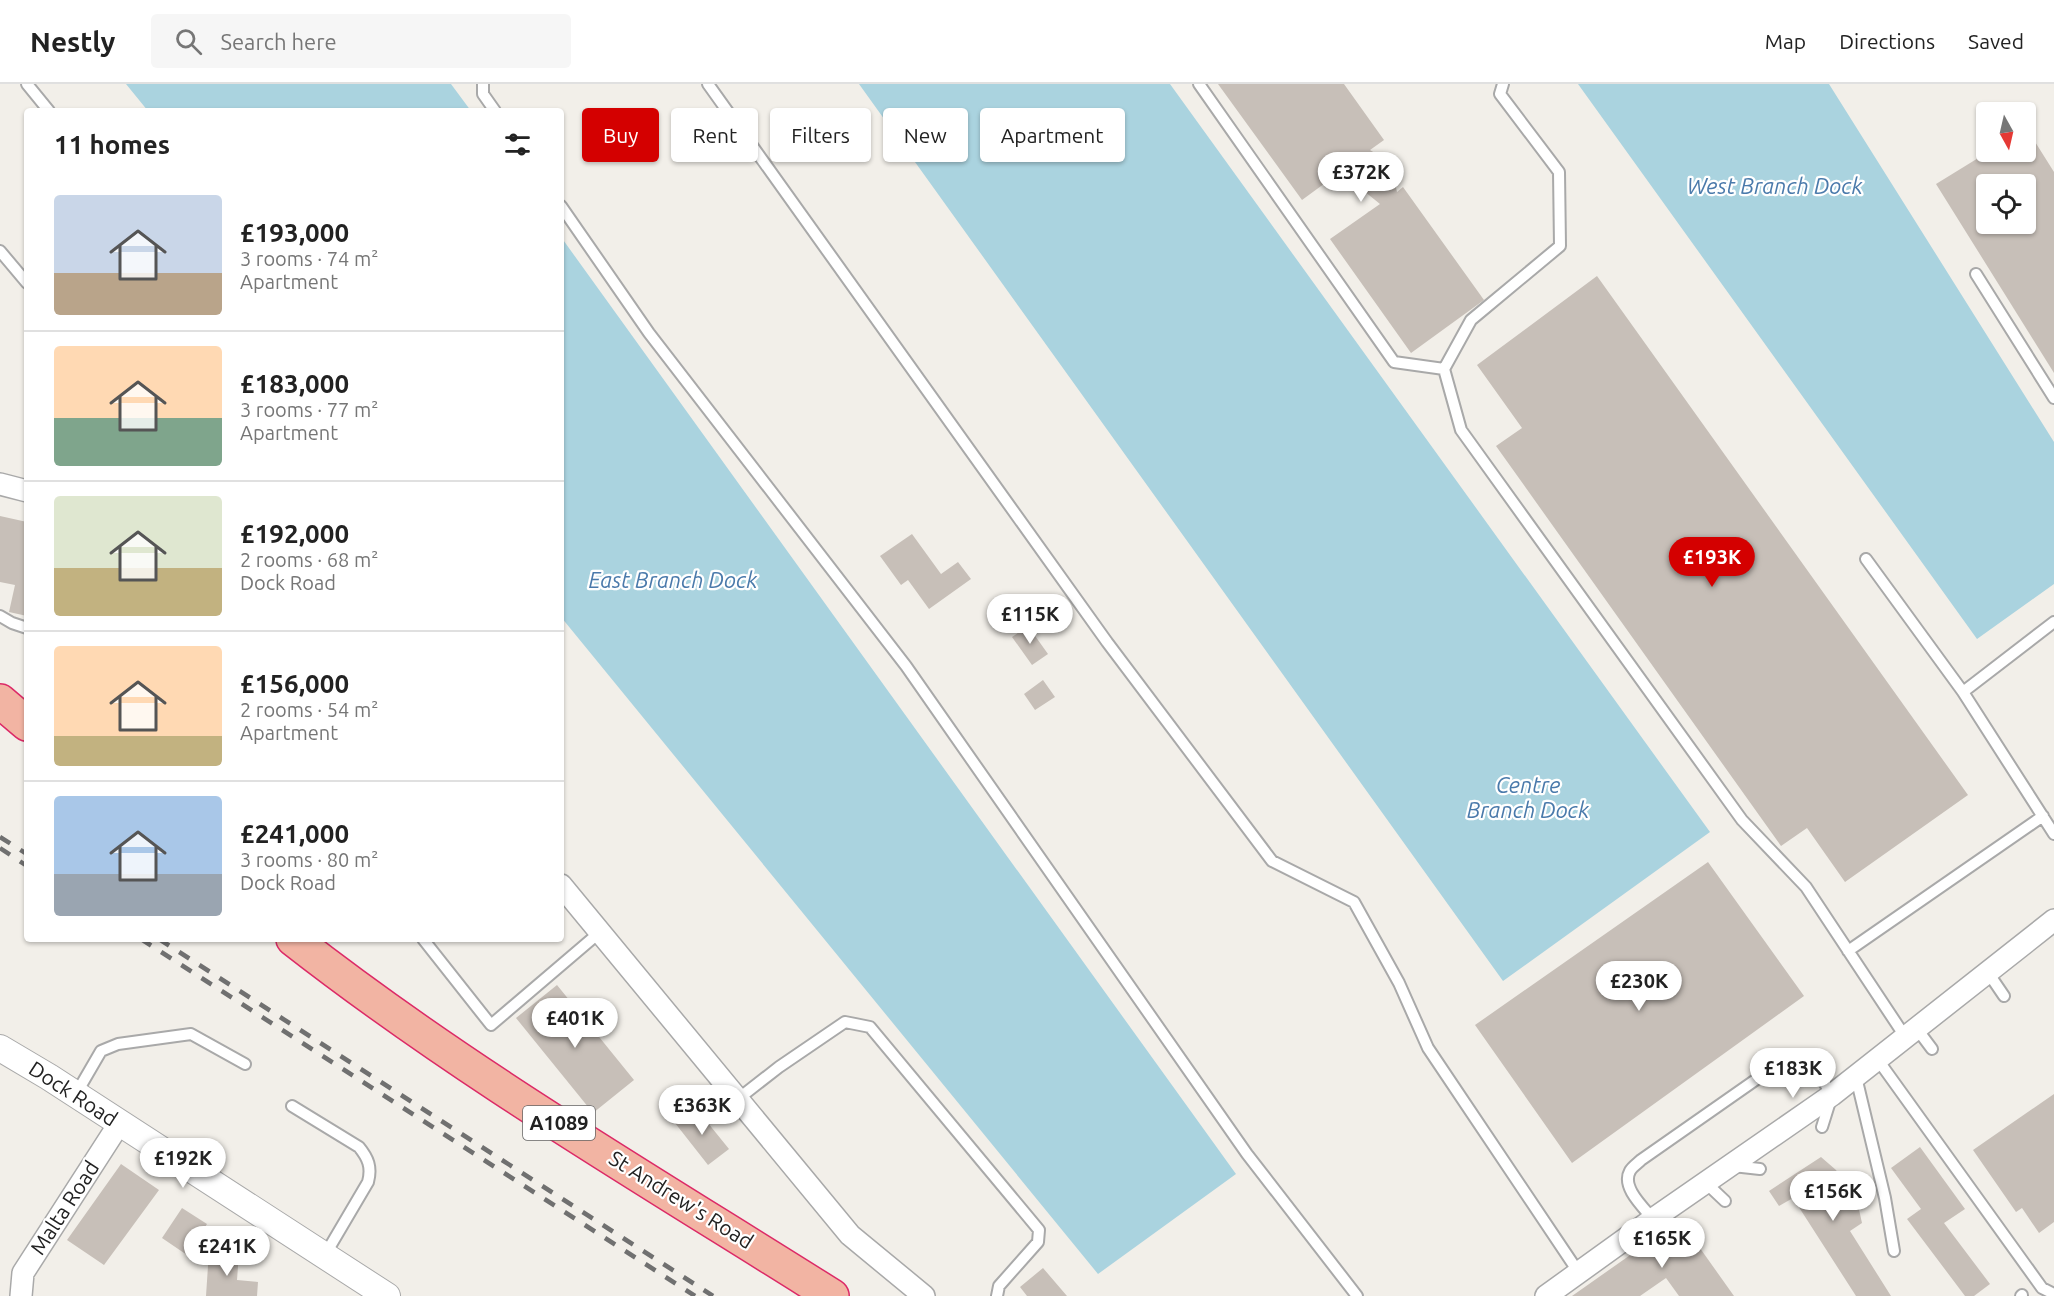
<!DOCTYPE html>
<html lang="en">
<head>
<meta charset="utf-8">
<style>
	body { margin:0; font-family:Ubuntu,sans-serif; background:#f6f6f6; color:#222; height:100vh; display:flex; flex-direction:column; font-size:22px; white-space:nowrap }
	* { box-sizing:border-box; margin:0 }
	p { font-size:20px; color:#767676 }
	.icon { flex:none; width:33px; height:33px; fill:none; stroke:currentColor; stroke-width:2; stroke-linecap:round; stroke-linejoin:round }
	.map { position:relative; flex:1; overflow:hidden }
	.details { position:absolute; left:24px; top:24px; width:540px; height:834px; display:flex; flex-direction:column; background:#fff; border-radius:6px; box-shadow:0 2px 4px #0004 }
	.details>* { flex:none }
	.banner { position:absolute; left:582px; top:24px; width:570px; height:54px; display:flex; gap:12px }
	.needle { width:39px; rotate:172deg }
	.tools { position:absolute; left:1976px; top:18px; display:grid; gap:12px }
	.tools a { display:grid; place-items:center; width:60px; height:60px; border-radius:6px; background:#fff; box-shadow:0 2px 4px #0004; font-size:30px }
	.price { position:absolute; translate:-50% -51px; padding:0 14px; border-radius:21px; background:#fff; color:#222; font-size:20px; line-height:39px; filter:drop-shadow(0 2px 3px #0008) }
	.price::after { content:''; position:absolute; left:50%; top:36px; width:18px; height:14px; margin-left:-9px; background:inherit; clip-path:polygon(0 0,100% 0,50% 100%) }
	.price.on { background:#d40000; color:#fff }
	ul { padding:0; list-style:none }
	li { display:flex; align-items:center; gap:18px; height:150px; padding:0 30px }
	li+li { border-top:2px solid #e0e0e0 }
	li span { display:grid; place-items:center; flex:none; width:168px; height:120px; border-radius:6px; color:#555 }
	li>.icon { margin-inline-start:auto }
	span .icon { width:72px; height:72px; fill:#fffc; stroke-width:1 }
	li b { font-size:26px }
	h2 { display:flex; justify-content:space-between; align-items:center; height:72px; padding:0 30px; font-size:26px }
	.pill { padding:0 21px; border-radius:6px; background:#fff; box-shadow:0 2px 4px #0004; font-size:21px; line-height:54px }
	.pill.on { background:#d40000; color:#fff }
	header { display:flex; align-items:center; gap:36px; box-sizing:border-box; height:84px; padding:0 30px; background:#fff; border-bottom:2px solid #e0e0e0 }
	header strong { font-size:28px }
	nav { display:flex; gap:33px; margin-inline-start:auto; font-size:21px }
	.search { width:420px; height:54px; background:#f6f6f6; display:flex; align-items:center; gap:15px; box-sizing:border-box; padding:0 21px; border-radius:6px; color:#767676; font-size:22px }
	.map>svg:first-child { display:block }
	.water { fill:#aad3df }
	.building { fill:#c7bfb8; fill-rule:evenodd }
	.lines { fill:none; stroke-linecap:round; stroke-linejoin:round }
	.service-casing { stroke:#a9a9a9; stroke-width:14 }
	.minor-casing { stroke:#a9a9a9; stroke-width:24 }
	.tertiary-casing { stroke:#a9a9a9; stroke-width:28 }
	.trunk-casing { stroke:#dc2a67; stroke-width:36 }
	.service { stroke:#fff; stroke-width:10 }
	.minor { stroke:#fff; stroke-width:21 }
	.tertiary { stroke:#fff; stroke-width:26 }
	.trunk { stroke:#f2b4a3; stroke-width:33 }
	.rail { stroke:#707070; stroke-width:4.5; stroke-dasharray:12 12; stroke-linecap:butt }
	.labels { text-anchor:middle; stroke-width:4.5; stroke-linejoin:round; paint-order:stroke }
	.shield { fill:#fff; stroke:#646464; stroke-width:1.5 }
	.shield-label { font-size:20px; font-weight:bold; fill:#222 }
	.street-label { font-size:21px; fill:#222; stroke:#fff }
	.water-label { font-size:22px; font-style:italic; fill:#4a7aab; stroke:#fff }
</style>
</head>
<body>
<header>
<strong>Nestly</strong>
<div class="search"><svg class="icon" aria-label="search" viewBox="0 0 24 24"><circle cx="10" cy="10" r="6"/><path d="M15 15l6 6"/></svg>Search here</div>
<nav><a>Map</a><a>Directions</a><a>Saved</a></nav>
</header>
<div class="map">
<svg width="2054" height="1212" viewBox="0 0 2054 1212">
	<rect width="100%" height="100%" fill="#f2efe9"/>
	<path class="water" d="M126 0H451L471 27H148Z
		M859 0H1170L1710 748 1503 897Z
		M1578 0H1829L2054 358V500L1977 555Z
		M561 153 1236 1090 1098 1190 561 533Z"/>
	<path class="building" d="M1218 0H1344L1384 56 1370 66 1386 76 1391 82 1397 108 1403 103 1484 216 1411 269 1330 155 1380 120 1359 103 1347 83 1302 116Z
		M2025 42 2054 88V289L1936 100 1988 68H2025ZM1986 100H2025V140H1986Z
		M1597 192 1968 711 1845 798 1807 744 1781 762 1496 362 1522 344 1477 281Z
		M0 432 27 438V532L9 528 15 501 0 498Z
		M912 450 941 490 958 478 971 495 929 525 908 496 901 501 880 472Z
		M1028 542 1048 570 1032 581 1012 553Z
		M1043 596 1055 613 1035 626 1024 610Z
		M1708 778 1804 912 1572 1079 1475 941Z
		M557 901 634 996 593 1029 516 934Z
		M2054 1010V1138L2039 1149 2022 1124 2016 1128 1973 1066Z
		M695 1023 729 1065 708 1081 675 1039Z
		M1920 1063 1965 1125 1944 1139 1990 1200 1974 1212H1965L1907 1135 1921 1125 1891 1084Z
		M1821 1073 1836 1086 1858 1121 1862 1139 1850 1147 1891 1212H1856L1793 1114 1779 1122 1769 1107Z
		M121 1080 159 1106 104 1181 67 1156Z
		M182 1124 207 1140 187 1171 162 1154Z
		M1680 1136 1734 1212H1679L1666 1194 1640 1212H1572Z
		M209 1167 239 1169 237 1196 258 1198 257 1212H206Z
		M1043 1184 1067 1212H1027L1020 1203Z"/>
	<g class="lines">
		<g class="service-casing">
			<path id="service" d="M27 0 49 27
				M483 0V10L495 27
				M708 0 1107 558 1272 777 1354 818 1399 899 1428 964 1579 1189
				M1199 0 1394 278 1444 285
				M1503 0 1500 10 1559 88 1560 162 1471 236 1444 285 1461 346 1742 736 1806 803 1906 954
				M561 122 649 249 906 582 1247 1070 1357 1212
				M0 167 27 199
				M1976 190 2054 314
				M1866 475 1963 608
				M0 532 12 539 27 544
				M2054 538 1963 608 2054 750
				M423 855 491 941 600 848
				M1848 867 2043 732
				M1987 887 2004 912
				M1917 945 1932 965
				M1878 976 2042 1204 2054 1210
				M1856 993 1885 1114 1894 1167
				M76 1010 101 967 118 960 191 950 245 980
				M738 1015 779 983 845 938 870 943 1039 1146 1038 1158 999 1202 997 1212
				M292 1022 359 1063C368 1074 372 1083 368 1098L325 1171
				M1733 1082 1760 1085
				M1706 1099 1725 1117
				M1653 1135C1643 1123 1621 1103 1630 1087 1632 1083 1638 1079 1641 1076L1774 983C1813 967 1812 981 1832 1011L1822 1043
				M2021 1212 2022 1211"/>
		</g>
		<g class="minor-casing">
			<path id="minor" d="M0 400 27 407
				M561 801 850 1151 924 1212
				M21 1212 23 1189 119 1040
				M1546 1212 1653 1135 1832 1011 2054 836"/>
		</g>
		<g class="tertiary-casing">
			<path id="tertiary" d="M0 964 49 993 387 1212"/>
		</g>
		<g class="trunk-casing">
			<path id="trunk" d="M0 617 27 640
				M293 855C463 988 650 1097 832 1212"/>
		</g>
		<use href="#service" class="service"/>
		<use href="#minor" class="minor"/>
		<use href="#tertiary" class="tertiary"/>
		<use href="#trunk" class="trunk"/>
		<path class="rail" d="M0 753 27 770
			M0 764 27 782
			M141 855 695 1212
			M159 855 713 1212"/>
	</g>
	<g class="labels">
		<rect class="shield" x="523" y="1022" width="72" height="34" rx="4.5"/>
		<g class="shield-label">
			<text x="559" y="1046">A1089</text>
		</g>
		<g class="street-label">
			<text transform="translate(73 1010) rotate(33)" y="7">Dock Road</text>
			<text transform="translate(681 1116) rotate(32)" y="7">St Andrew's Road</text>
			<text transform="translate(65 1124) rotate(-57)" y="7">Malta Road</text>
		</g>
		<g class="water-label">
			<text x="1775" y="110">West Branch Dock</text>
			<text x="673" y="504">East Branch Dock</text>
			<text x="1528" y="709">Centre<tspan x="1528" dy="25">Branch Dock</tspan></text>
		</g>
	</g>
</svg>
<div class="tools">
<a><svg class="needle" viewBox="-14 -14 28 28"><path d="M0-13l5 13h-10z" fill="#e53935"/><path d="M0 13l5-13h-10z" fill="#767676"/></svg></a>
<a><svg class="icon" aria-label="locate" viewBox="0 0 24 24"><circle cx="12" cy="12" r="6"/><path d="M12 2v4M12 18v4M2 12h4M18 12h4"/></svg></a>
</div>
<b class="price" style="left:1361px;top:119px">£372K</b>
<b class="price on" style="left:1712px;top:504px">£193K</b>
<b class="price" style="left:1030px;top:561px">£115K</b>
<b class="price" style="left:1639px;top:928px">£230K</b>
<b class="price" style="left:575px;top:965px">£401K</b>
<b class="price" style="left:1793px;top:1015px">£183K</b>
<b class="price" style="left:702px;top:1052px">£363K</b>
<b class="price" style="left:183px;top:1105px">£192K</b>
<b class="price" style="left:1833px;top:1138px">£156K</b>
<b class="price" style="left:1662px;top:1185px">£165K</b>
<b class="price" style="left:227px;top:1193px">£241K</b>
<div class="banner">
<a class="pill on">Buy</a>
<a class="pill">Rent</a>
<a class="pill">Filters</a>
<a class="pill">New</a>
<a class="pill">Apartment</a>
</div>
<section class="details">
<h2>11 homes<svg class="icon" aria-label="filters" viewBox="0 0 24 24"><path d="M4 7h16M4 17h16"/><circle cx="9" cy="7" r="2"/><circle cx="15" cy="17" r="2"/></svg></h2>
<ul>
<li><span style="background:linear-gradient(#c9d6e8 65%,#b9a48a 0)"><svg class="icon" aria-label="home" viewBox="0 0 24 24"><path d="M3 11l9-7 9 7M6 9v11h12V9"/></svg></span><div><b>£193,000</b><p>3 rooms · 74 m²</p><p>Apartment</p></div></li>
<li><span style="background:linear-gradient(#ffd9b3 60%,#7fa58c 0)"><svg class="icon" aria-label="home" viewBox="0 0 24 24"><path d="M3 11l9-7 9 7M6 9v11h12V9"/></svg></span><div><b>£183,000</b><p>3 rooms · 77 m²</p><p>Apartment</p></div></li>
<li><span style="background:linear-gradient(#dfe7d0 60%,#c2b280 0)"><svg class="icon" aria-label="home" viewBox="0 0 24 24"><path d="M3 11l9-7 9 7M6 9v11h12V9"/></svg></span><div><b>£192,000</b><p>2 rooms · 68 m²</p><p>Dock Road</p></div></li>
<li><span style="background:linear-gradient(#ffd9b3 75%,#c2b280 0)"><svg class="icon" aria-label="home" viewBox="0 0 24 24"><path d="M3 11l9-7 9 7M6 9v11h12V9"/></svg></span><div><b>£156,000</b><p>2 rooms · 54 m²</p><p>Apartment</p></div></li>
<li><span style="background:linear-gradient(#a9c7e8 65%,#9aa5b1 0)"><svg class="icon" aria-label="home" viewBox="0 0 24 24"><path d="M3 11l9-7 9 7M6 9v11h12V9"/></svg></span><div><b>£241,000</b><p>3 rooms · 80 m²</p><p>Dock Road</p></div></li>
</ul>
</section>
</div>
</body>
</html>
